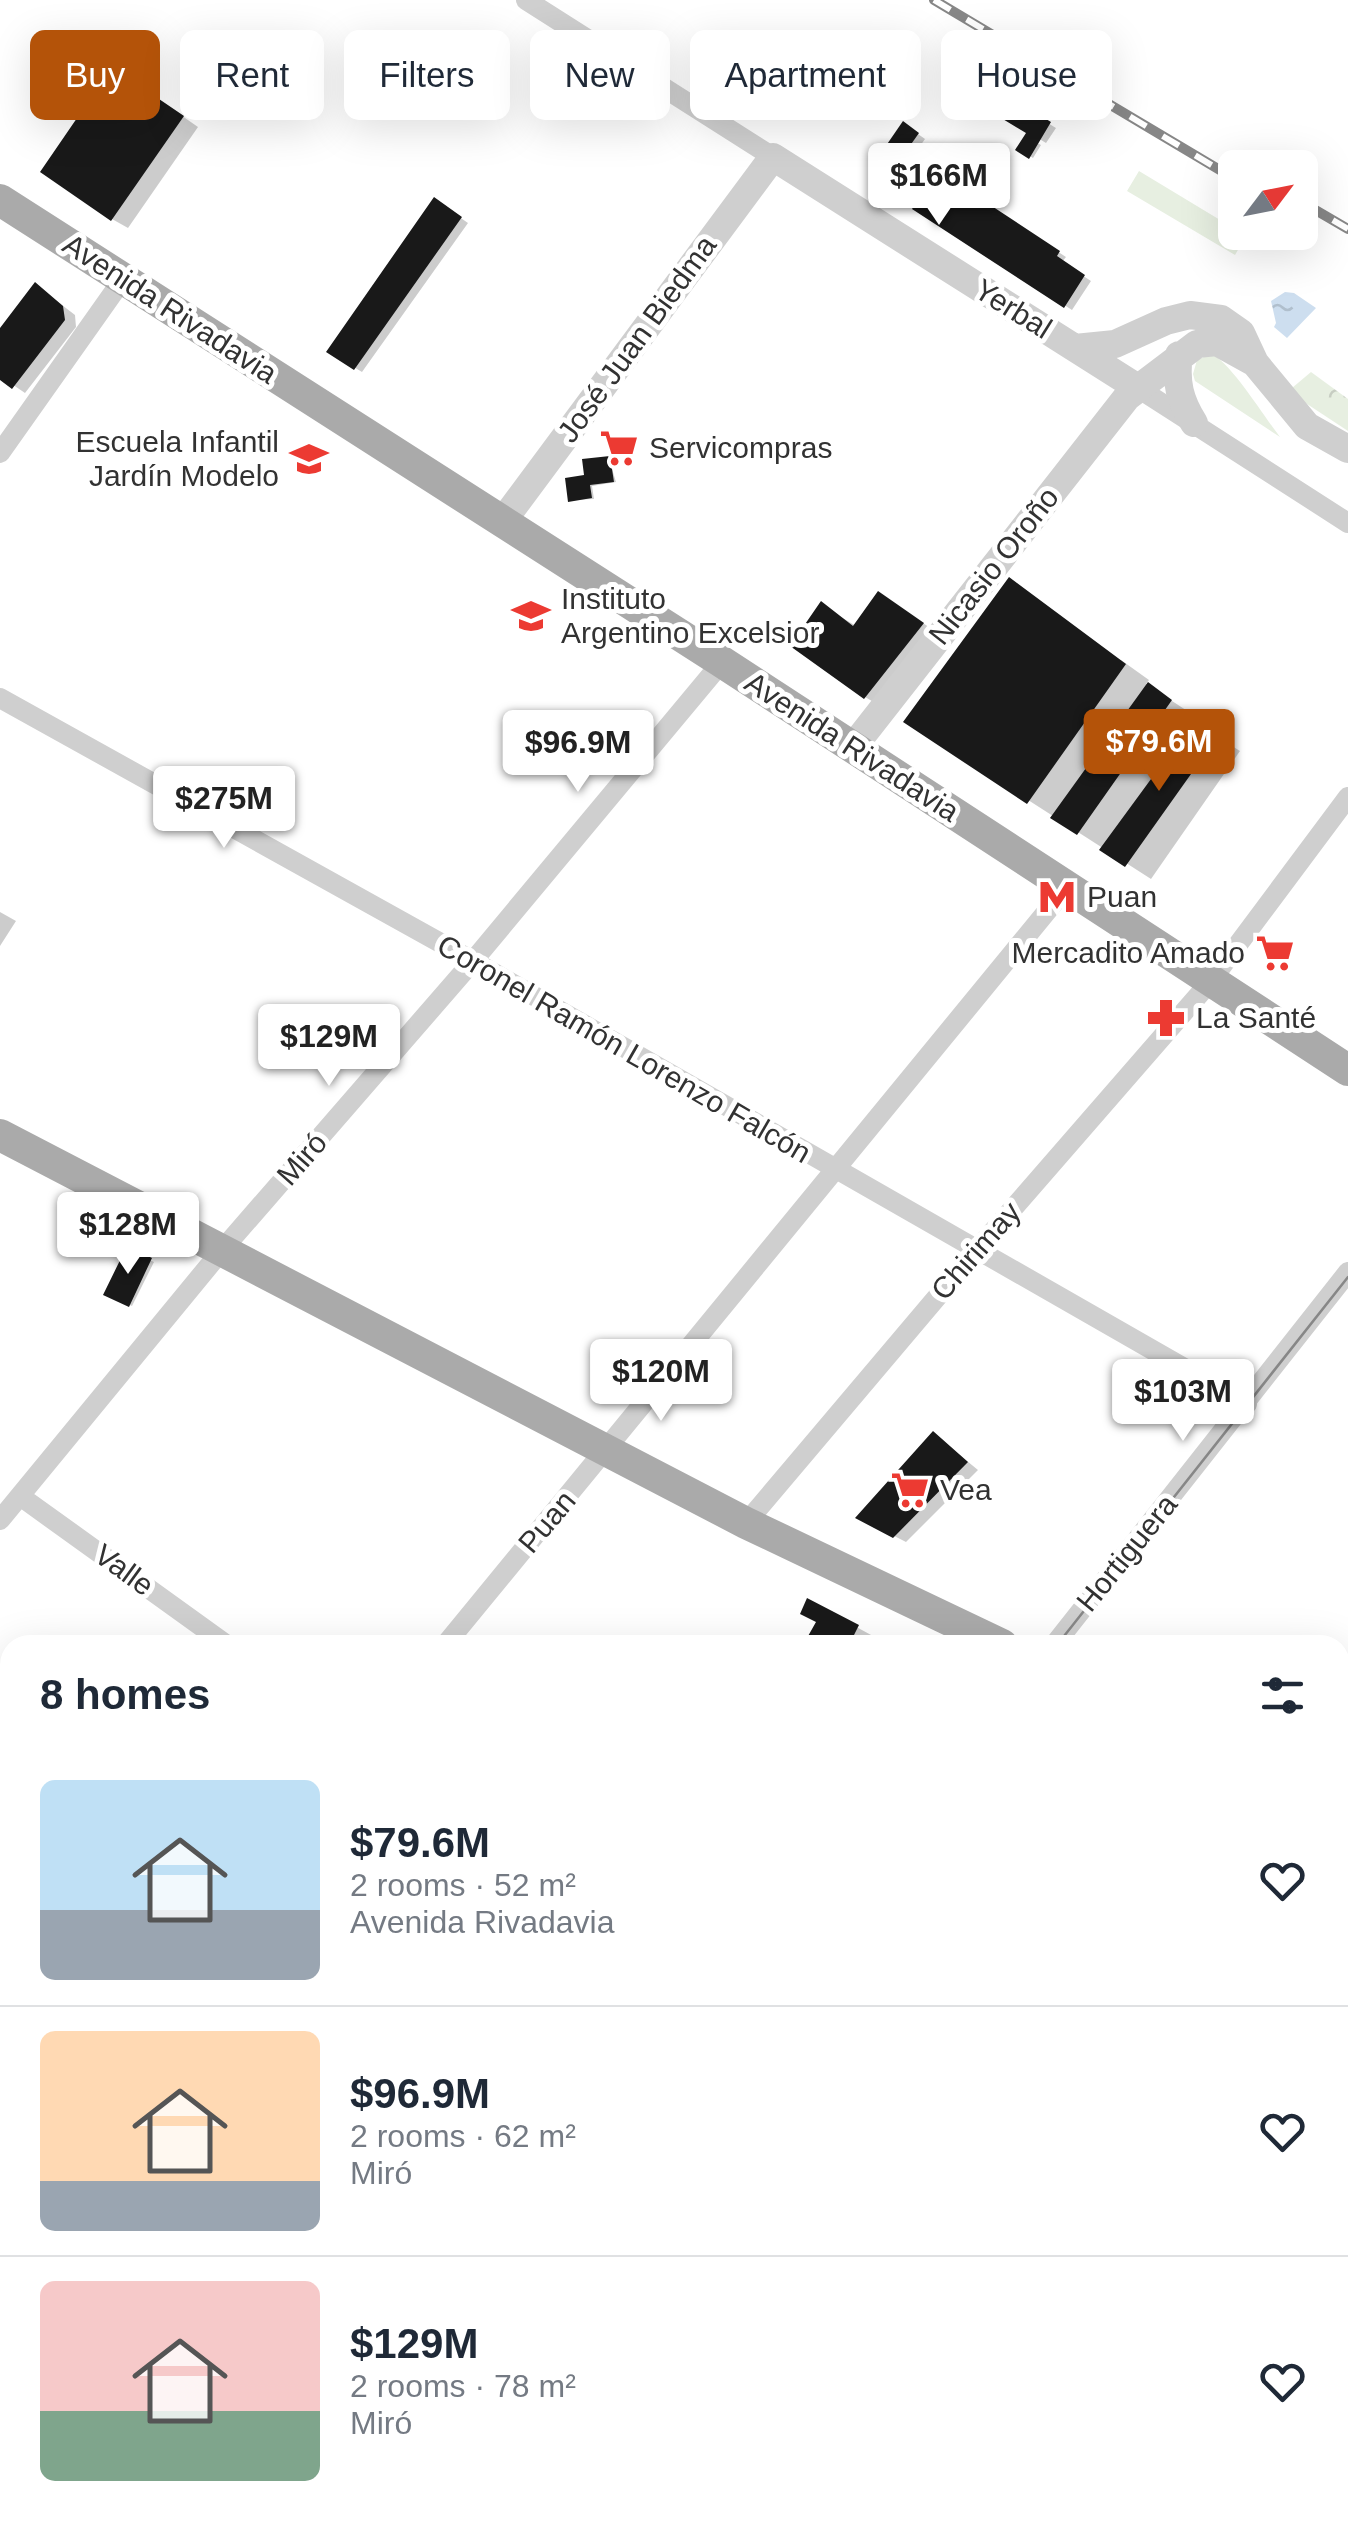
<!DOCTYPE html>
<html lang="en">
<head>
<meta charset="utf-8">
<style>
	body { margin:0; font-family:Helvetica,sans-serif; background:#f6f6f7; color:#1f2937; height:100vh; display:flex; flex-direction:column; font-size:38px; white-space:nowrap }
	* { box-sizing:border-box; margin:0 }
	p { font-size:32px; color:#747a83 }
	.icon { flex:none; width:55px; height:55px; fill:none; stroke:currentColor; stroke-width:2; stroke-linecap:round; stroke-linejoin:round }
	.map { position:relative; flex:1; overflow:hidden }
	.panel { position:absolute; left:0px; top:1635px; width:1350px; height:892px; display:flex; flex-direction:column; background:#fff; border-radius:30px 30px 0 0; box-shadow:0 10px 40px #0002 }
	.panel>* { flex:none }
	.guide { position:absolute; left:30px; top:30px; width:1290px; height:90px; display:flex; gap:20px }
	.needle { width:65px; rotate:58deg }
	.controls { position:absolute; left:1218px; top:150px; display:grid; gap:20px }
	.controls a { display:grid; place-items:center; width:100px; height:100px; border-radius:15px; background:#fff; box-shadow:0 10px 40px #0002; font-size:50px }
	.price { position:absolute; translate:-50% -85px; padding:0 22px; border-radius:10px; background:#fff; color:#222; font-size:32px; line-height:65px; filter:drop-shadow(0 2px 5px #0008) }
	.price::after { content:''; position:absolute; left:50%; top:60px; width:30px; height:22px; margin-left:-15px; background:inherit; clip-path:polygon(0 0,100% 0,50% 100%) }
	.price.selected { background:#b45309; color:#fff }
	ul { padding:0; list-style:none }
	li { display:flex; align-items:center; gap:30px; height:250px; padding:0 40px }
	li+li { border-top:2px solid #e0e1e3 }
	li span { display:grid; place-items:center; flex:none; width:280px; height:200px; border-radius:15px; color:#555 }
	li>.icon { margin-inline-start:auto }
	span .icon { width:120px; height:120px; fill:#fffc; stroke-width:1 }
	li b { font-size:42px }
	h2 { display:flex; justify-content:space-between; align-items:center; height:120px; padding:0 40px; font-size:42px }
	.pill { padding:0 35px; border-radius:15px; background:#fff; box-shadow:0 10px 40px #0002; font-size:35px; line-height:90px }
	.pill.selected { background:#b45309; color:#fff }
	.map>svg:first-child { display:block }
	.green { fill:#e7efe1 }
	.forest { fill:url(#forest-crowns) }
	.water { fill:url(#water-ripples) }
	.shadow { fill:#0003 }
	.building { fill:#191919 }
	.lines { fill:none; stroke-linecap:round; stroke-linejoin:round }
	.minor { stroke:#cfcfcf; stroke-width:20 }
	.tertiary { stroke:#cfcfcf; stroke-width:28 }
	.secondary { stroke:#bcbcbc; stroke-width:30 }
	.primary { stroke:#aaa; stroke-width:32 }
	.tram { stroke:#878787; stroke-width:2.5 }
	.rail-casing { stroke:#878787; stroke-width:10 }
	.rail { stroke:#fff; stroke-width:6; stroke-dasharray:19; stroke-linecap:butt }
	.labels { text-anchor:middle; stroke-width:10; stroke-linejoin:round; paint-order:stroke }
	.street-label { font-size:30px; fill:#323232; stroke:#fff }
	.poi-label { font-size:30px; fill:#323232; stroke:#fff; text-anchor:start }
</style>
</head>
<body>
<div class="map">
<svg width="1348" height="2526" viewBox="0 0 1348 2526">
	<defs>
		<pattern id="forest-crowns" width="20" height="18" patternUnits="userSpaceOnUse" patternTransform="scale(2.5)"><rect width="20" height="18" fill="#e7efe1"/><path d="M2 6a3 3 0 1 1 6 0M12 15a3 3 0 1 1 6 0" fill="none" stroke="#c7cdc2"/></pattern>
		<pattern id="water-ripples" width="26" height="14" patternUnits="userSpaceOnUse" patternTransform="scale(2.5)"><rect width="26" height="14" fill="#cddeef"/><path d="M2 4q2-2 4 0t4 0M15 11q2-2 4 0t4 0" fill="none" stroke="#b0bfcd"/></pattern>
	</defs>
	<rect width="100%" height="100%" fill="#fff"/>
	<path class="green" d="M1139 171 1235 229V232L1246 236 1235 255 1127 191Z
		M1211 354C1229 360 1265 418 1280 437L1195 381 1193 374 1197 360Z"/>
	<path class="forest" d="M1311 372 1348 399V431L1304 402 1292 388Z"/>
	<path class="water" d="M1285 292 1294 293 1316 308 1287 338 1274 327 1276 323 1271 301Z"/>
	<path class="shadow" d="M982 60 1031 89 1018 105 1056 128 1046 143 1033 135 1030 139 1041 145 1033 158 1019 149 1029 133Z
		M129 79 198 127 128 228 112 219Z
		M911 129 925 139 894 183 873 169Z
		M938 173 1066 257 1062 262 1091 281 1072 310 915 208Z
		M442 205 468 223 362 372 329 352Z
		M36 285 75 315 76 327 25 393 0 376V332Z
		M609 459 616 482 592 486 594 499 570 500 587 477Z
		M879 594 947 639 889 711 865 697 821 605 856 626Z
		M1121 660 1149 680 1146 684 1195 716 1192 721 1240 751 1151 879 907 722Z
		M0 912 16 921 0 946Z
		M128 1250 154 1262 132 1306 107 1294Z
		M934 1434 978 1470 906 1542 859 1518Z
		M809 1601 882 1641 880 1645H806L819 1622Z
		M10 2226V2518H175L166 2526H0V2238Z"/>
	<path class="building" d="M981 57 1025 83 1013 99 1051 122 1029 159 1015 150 1026 133 983 107 995 89 968 74Z
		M112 67 184 116 111 221 40 172Z
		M903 121 919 133 885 181 870 169Z
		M937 170 1060 251 1057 256 1085 275 1064 308 912 209Z
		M434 197 462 217 354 370 326 352Z
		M35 282 63 306 65 320 12 389 0 380V328Z
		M610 456 614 482 590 485 592 498 568 502 565 478 584 475 582 459Z
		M1009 577 1126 664 1027 804 903 722Z
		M878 591 924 623 864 699 790 646 821 601 853 626Z
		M1148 682 1172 700 1077 835 1050 818Z
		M1195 719 1218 736 1125 867 1099 850Z
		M127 1246 152 1258 129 1307 103 1295Z
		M933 1431 968 1462 893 1538 855 1518Z
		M807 1598 859 1625 849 1645H803L816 1622 800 1614Z
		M10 2222V2518H150L141 2526H0V2234Z"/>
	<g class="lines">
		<path class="minor" d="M526 0 773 157
			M1138 388 1348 523
			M0 453 123 279
			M0 698 473 961 1247 1404
			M20 1496 227 1645
			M0 1520 222 1250 473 961 722 662
			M746 1523 976 1251 1210 982 1348 797
			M445 1645 1066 888
			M1054 1645 1348 1272
			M1340 2136 1348 2130
			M0 2201 10 2189
			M1025 2518 1030 2526
			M1325 2518 1331 2526
			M338 2526 345 2518
			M837 2526 848 2518"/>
		<path class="tertiary" d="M1075 348 1115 344 1166 321 1190 315 1221 319 1241 333 1255 363 1307 426 1348 449
			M1179 355C1175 382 1180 401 1194 423
			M502 522 773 157 1138 388
			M853 747 1127 397 1197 344 1217 342 1255 363"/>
		<path class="secondary" d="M0 1977 10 1986
			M550 2518 559 2526"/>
		<path class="primary" d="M0 200 722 662 1348 1070
			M0 1135 746 1523 1002 1645
			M1340 1789 1348 1792"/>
		<path class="tram" d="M1057 1645 1348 1277
			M341 2526 348 2518"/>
		<g class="rail-casing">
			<path id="rail" d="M934 0 1235 179
				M1300 201 1348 229"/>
		</g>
		<use href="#rail" class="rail"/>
	</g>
	<defs>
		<g id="supermarket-bare" transform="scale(3)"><path d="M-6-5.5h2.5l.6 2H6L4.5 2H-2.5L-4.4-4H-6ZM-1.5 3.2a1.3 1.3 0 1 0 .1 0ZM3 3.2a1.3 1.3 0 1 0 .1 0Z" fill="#ec3a32" stroke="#fff" stroke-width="2.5" paint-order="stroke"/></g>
		<g id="school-bare" transform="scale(3)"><path d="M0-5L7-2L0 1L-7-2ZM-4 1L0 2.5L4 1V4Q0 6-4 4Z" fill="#ec3a32" stroke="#fff" stroke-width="2.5" paint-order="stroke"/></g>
		<g id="metro-bare" transform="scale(3)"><path d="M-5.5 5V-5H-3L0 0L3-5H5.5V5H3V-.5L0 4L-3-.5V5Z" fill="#ec3a32" stroke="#fff" stroke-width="2.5" paint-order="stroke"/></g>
		<g id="pharmacy-bare" transform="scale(3)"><path d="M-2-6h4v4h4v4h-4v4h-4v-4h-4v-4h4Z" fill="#ec3a32" stroke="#fff" stroke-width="2.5" paint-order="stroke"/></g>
	</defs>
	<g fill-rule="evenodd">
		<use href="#supermarket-bare" x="619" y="448"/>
		<use href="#school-bare" x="309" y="459"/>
		<use href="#school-bare" x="531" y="616"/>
		<use href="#metro-bare" x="1057" y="897"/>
		<use href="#supermarket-bare" x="1275" y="953"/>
		<use href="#pharmacy-bare" x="1166" y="1018"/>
		<use href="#supermarket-bare" x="910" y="1490"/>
	</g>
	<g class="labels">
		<g class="street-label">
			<text transform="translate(170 309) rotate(33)" y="10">Avenida Rivadavia</text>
			<text transform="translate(1013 309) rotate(32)" y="10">Yerbal</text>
			<text transform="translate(637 339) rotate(-54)" y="10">José Juan Biedma</text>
			<text transform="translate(994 566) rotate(-52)" y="10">Nicasio Oroño</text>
			<text transform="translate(852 747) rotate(33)" y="10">Avenida Rivadavia</text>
			<text transform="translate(624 1049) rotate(30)" y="10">Coronel Ramón Lorenzo Falcón</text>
			<text transform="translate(302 1159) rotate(-49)" y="10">Miró</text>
			<text transform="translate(976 1251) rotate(-49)" y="10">Chirimay</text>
			<text transform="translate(547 1522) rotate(-50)" y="10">Puan</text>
			<text transform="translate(1127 1553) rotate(-51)" y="10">Hortiguera</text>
			<text transform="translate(124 1570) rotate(36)" y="10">Valle</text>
		</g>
		<g class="poi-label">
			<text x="279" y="452" text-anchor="end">Escuela Infantil<tspan x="279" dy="34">Jardín Modelo</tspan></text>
			<text x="649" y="458">Servicompras</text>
			<text x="561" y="609">Instituto<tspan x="561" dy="34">Argentino Excelsior</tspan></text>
			<text x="1087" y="907">Puan</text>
			<text x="1245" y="963" text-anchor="end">Mercadito Amado</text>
			<text x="1196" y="1028">La Santé</text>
			<text x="940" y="1500">Vea</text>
		</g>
	</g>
</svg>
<div class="controls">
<a><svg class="needle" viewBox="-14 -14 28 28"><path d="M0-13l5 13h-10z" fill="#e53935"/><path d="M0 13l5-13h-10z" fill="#747a83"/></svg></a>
</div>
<b class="price" style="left:939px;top:228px">$166M</b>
<b class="price selected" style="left:1159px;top:794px">$79.6M</b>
<b class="price" style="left:578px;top:795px">$96.9M</b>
<b class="price" style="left:224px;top:851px">$275M</b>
<b class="price" style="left:329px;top:1089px">$129M</b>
<b class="price" style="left:128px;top:1277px">$128M</b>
<b class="price" style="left:661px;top:1424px">$120M</b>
<b class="price" style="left:1183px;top:1444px">$103M</b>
<div class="guide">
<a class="pill selected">Buy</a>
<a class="pill">Rent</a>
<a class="pill">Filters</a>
<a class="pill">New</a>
<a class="pill">Apartment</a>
<a class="pill">House</a>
</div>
<section class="panel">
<h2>8 homes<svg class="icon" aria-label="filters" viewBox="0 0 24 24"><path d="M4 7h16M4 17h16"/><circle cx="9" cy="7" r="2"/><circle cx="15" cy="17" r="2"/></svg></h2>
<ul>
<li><span style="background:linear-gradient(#bfe0f5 65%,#9aa5b1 0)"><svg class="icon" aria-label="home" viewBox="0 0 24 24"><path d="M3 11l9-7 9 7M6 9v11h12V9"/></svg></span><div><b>$79.6M</b><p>2 rooms · 52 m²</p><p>Avenida Rivadavia</p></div><svg class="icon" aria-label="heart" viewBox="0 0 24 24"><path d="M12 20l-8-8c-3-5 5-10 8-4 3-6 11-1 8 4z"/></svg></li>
<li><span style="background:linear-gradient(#ffd9b3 75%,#9aa5b1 0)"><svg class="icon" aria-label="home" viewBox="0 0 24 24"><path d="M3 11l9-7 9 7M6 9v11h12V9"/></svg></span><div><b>$96.9M</b><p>2 rooms · 62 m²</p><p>Miró</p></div><svg class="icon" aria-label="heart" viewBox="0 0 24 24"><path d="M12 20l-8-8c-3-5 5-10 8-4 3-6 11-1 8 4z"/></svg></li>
<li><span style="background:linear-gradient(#f6c9c9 65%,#7fa58c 0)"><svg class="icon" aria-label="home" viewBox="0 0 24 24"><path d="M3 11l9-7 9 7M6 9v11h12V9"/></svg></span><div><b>$129M</b><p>2 rooms · 78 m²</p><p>Miró</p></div><svg class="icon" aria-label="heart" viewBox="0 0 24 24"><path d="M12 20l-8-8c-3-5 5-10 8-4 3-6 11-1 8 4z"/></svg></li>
</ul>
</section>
</div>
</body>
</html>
